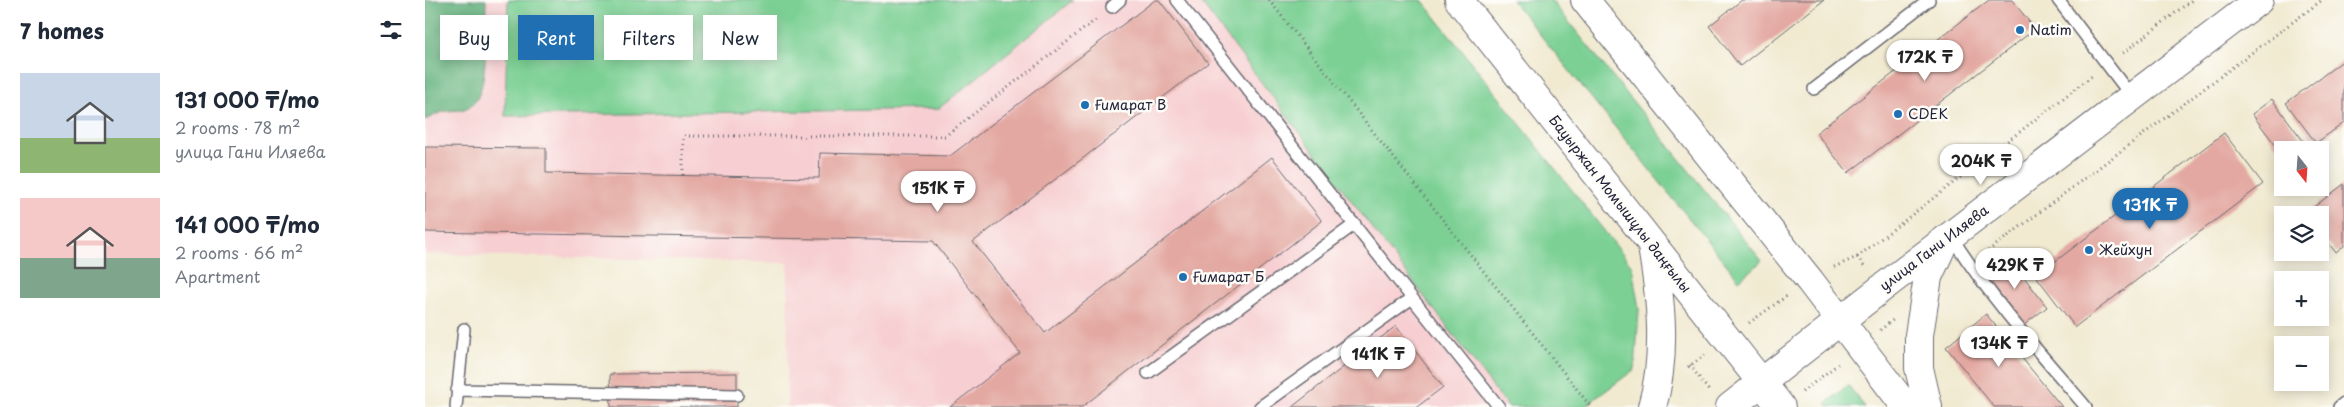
<!DOCTYPE html>
<html lang="en">
<head>
<meta charset="utf-8">
<style>
	body { margin:0; font-family:"Playpen Sans",sans-serif; background:#f2f2f3; color:#1f2937; height:100vh; display:flex; flex-direction:column; font-size:19px; white-space:nowrap }
	* { box-sizing:border-box; margin:0 }
	p { font-size:16px; color:#747a83 }
	.icon { flex:none; width:28px; height:28px; fill:none; stroke:currentColor; stroke-width:2; stroke-linecap:round; stroke-linejoin:round }
	.map { position:relative; flex:1; overflow:hidden }
	.sheet { display:flex; flex-direction:column; background:#fff; width:425px }
	.sheet>* { flex:none }
	.banner { position:absolute; left:15px; top:15px; width:475px; height:45px; display:flex; gap:10px }
	.needle { width:32px; rotate:163deg }
	.buttons { position:absolute; left:1849px; top:141px; display:grid; gap:10px }
	.buttons a { display:grid; place-items:center; width:55px; height:55px; border-radius:0px; background:#fff; box-shadow:0 2px 12px #0003; font-size:25px }
	.price { position:absolute; translate:-50% -42px; padding:0 11px; border-radius:18px; background:#fff; color:#222; font-size:16px; line-height:32px; filter:drop-shadow(0 1px 2px #0008) }
	.price::after { content:''; position:absolute; left:50%; top:30px; width:15px; height:11px; margin-left:-8px; background:inherit; clip-path:polygon(0 0,100% 0,50% 100%) }
	.price.on { background:#1f6fb2; color:#fff }
	ul { padding:0; list-style:none }
	li { display:flex; align-items:center; gap:15px; height:125px; padding:0 20px }
	li span { display:grid; place-items:center; flex:none; width:140px; height:100px; border-radius:0px; color:#555 }
	li>.icon { margin-inline-start:auto }
	span .icon { width:60px; height:60px; fill:#fffc; stroke-width:1 }
	li b { font-size:21px }
	h2 { display:flex; justify-content:space-between; align-items:center; height:60px; padding:0 20px; font-size:21px }
	.pill { padding:0 18px; border-radius:0px; background:#fff; box-shadow:0 2px 12px #0003; font-size:18px; line-height:45px }
	.pill.on { background:#1f6fb2; color:#fff }
	main { display:flex; flex:1; min-height:0 }
	.map>svg:first-child { display:block }
	.built { fill:#f7cfd2 }
	.green { fill:#7bd094; stroke:#4e7968 }
	.forest { fill:#64b27e; stroke:#436a5c }
	.building { fill:#e3a8a1 }
	.lines { fill:none; stroke-linecap:round; stroke-linejoin:round }
	.lane-casing { stroke:#6a6870; stroke-width:14 }
	.secondary-casing { stroke:#6a6870; stroke-width:30 }
	.primary-casing { stroke:#6a6870; stroke-width:30 }
	.path { stroke:#6a6870; stroke-width:3; stroke-dasharray:1 4; stroke-linecap:butt }
	.lane { stroke:#fff; stroke-width:11 }
	.secondary { stroke:#fff; stroke-width:28 }
	.primary { stroke:#fff; stroke-width:28 }
	.poi-dot { fill:#1f6fb2; stroke:#fdfcf7; stroke-width:2 }
	.labels { text-anchor:middle; stroke-width:5; stroke-linejoin:round; paint-order:stroke }
	.poi-label { font-size:14px; fill:#22223b; stroke:#fdfcf7; text-anchor:start }
	.street-label { font-size:14px; fill:#22223b; stroke:#fdfcf7 }
</style>
</head>
<body>
<main>
<section class="sheet">
<h2>7 homes<svg class="icon" aria-label="filters" viewBox="0 0 24 24"><path d="M4 7h16M4 17h16"/><circle cx="9" cy="7" r="2"/><circle cx="15" cy="17" r="2"/></svg></h2>
<ul>
<li><span style="background:linear-gradient(#c9d6e8 65%,#8fb573 0)"><svg class="icon" aria-label="home" viewBox="0 0 24 24"><path d="M3 11l9-7 9 7M6 9v11h12V9"/></svg></span><div><b>131 000 ₸/mo</b><p>2 rooms · 78 m²</p><p>улица Гани Иляева</p></div></li>
<li><span style="background:linear-gradient(#f6c9c9 60%,#7fa58c 0)"><svg class="icon" aria-label="home" viewBox="0 0 24 24"><path d="M3 11l9-7 9 7M6 9v11h12V9"/></svg></span><div><b>141 000 ₸/mo</b><p>2 rooms · 66 m²</p><p>Apartment</p></div></li>
</ul>
</section>
<div class="map">
<svg width="1919" height="407" viewBox="0 0 1919 407">
	<rect width="100%" height="100%" fill="#fdfcf7"/>
	<filter id="ink" filterUnits="userSpaceOnUse"><feTurbulence type="fractalNoise" baseFrequency=".02" numOctaves="2"/><feDisplacementMap in="SourceGraphic" scale="10" xChannelSelector="R" yChannelSelector="G"/><feConvolveMatrix kernelMatrix="1 2 1 2 8 2 1 2 1" color-interpolation-filters="sRGB"/></filter>
	<filter id="wash" filterUnits="userSpaceOnUse"><feTurbulence type="fractalNoise" baseFrequency=".0096" numOctaves="4" result="noise"/><feDisplacementMap in="SourceGraphic" scale="20" xChannelSelector="R" yChannelSelector="G"/><feGaussianBlur stdDeviation="1.12" result="paint"/><feColorMatrix in="noise" values="0 0 0 0 0 0 0 0 0 0 0 0 0 0 0 0 0 1.4 0 .05"/><feComposite in="paint" operator="in"/></filter>
	<g filter="url(#wash)">
		<rect width="100%" height="100%" fill="#f1ead1"/>
		<path class="built" d="M0 0H83L80 115 513 109 648 0H774L1083 407H362L363 263 0 254Z"/>
		<path class="green" d="M83 0H648L513 109 80 116Z
			M774 0H997L1207 266 1214 310 1210 369 1159 407H1083Z
			M1087 0H1126L1337 261 1314 280Z
			M1423 385 1440 407H1404L1401 403Z"/>
		<path class="forest" d="M0 0H61C60 23 65 91 47 105 37 113 28 109 17 112 12 114 5 118 0 120Z"/>
		<g id="blocks">
			<path class="building" d="M730 0H734L783 63 548 242 620 333 847 157 897 221 657 407H525L595 353 508 241 0 232V147L121 148V173L394 178 395 153 525 156Z
				M1317 0H1399L1315 66 1284 26Z
				M1564 0H1587L1610 29 1423 173 1391 133Z
				M1919 60V123L1891 143 1861 103Z
				M1847 99 1885 150H1858V155L1827 114Z
				M1799 133 1838 184 1650 327 1611 276Z
				M1919 184V246L1911 253 1895 232V215L1881 213Z
				M1581 254 1622 307 1599 325 1558 272Z
				M1561 314 1637 407H1569L1521 347Z
				M971 326 1018 387 992 407H867Z
				M312 373V407H186L185 374Z"/>
		</g>
	</g>
	<g filter="url(#ink)">
		<use href="#blocks" fill-opacity="0" stroke="#6a6870" stroke-width="1"/>
		<g class="lines">
			<g class="lane-casing">
				<path id="lane" d="M752 0 987 298 835 407
					M1633 0 1707 97
					M687 7 695 0
					M1389 89 1504 0
					M1526 236C1565 298 1614 352 1661 407
					M983 293 1074 407
					M723 373 930 224
					M32 390 312 395
					M31 407 39 329
					M1914 407 1919 403"/>
			</g>
			<g class="secondary-casing">
				<path id="secondary" d="M1305 407 1457 288 1834 0"/>
			</g>
			<g class="primary-casing">
				<path id="primary" d="M1034 0 1356 407
					M1160 0 1385 281 1481 407
					M1227 407C1242 355 1236 300 1227 247
					M1503 407 1494 368V335L1503 277 1519 242"/>
			</g>
			<path class="path" d="M844 0 1166 407
				M1698 53 1767 0
				M258 175V136H520L673 18
				M1559 254 1897 0
				M1432 257 1441 268
				M1409 267 1432 257 1667 76
				M1324 323 1363 295
				M1455 330 1468 320
				M1265 365 1284 391
				M1263 367 1280 355
				M1377 392 1413 364"/>
			<use href="#lane" class="lane"/>
			<use href="#secondary" class="secondary"/>
			<use href="#primary" class="primary"/>
		</g>
	</g>
	<g class="poi-dot">
		<circle cx="1595" cy="30" r="5"/>
		<circle cx="660" cy="105" r="5"/>
		<circle cx="1473" cy="114" r="5"/>
		<circle cx="1664" cy="250" r="5"/>
		<circle cx="758" cy="277" r="5"/>
	</g>
	<g class="labels">
		<g class="poi-label">
			<text x="1605" y="35">Natim</text>
			<text x="670" y="110">Ғимарат В</text>
			<text x="1483" y="119">CDEK</text>
			<text x="1674" y="255">Жейхун</text>
			<text x="768" y="282">Ғимарат Б</text>
		</g>
		<g class="street-label">
			<text transform="translate(1195 204) rotate(52)" y="5">Бауыржан Момышұлы даңғылы</text>
			<text transform="translate(1509 248) rotate(-37)" y="5">улица Гани Иляева</text>
		</g>
	</g>
</svg>
<div class="buttons">
<a><svg class="needle" viewBox="-14 -14 28 28"><path d="M0-13l5 13h-10z" fill="#e53935"/><path d="M0 13l5-13h-10z" fill="#747a83"/></svg></a>
<a><svg class="icon" aria-label="layers" viewBox="0 0 24 24"><path d="M12 4l9 5-9 5-9-5zM3 14l9 5 9-5"/></svg></a>
<a>+</a>
<a>−</a>
</div>
<b class="price" style="left:1500px;top:82px">172K ₸</b>
<b class="price" style="left:1556px;top:186px">204K ₸</b>
<b class="price" style="left:513px;top:213px">151K ₸</b>
<b class="price on" style="left:1725px;top:230px">131K ₸</b>
<b class="price" style="left:1590px;top:290px">429K ₸</b>
<b class="price" style="left:1574px;top:368px">134K ₸</b>
<b class="price" style="left:953px;top:379px">141K ₸</b>
<div class="banner">
<a class="pill">Buy</a>
<a class="pill on">Rent</a>
<a class="pill">Filters</a>
<a class="pill">New</a>
</div>
</div>
</main>
</body>
</html>
